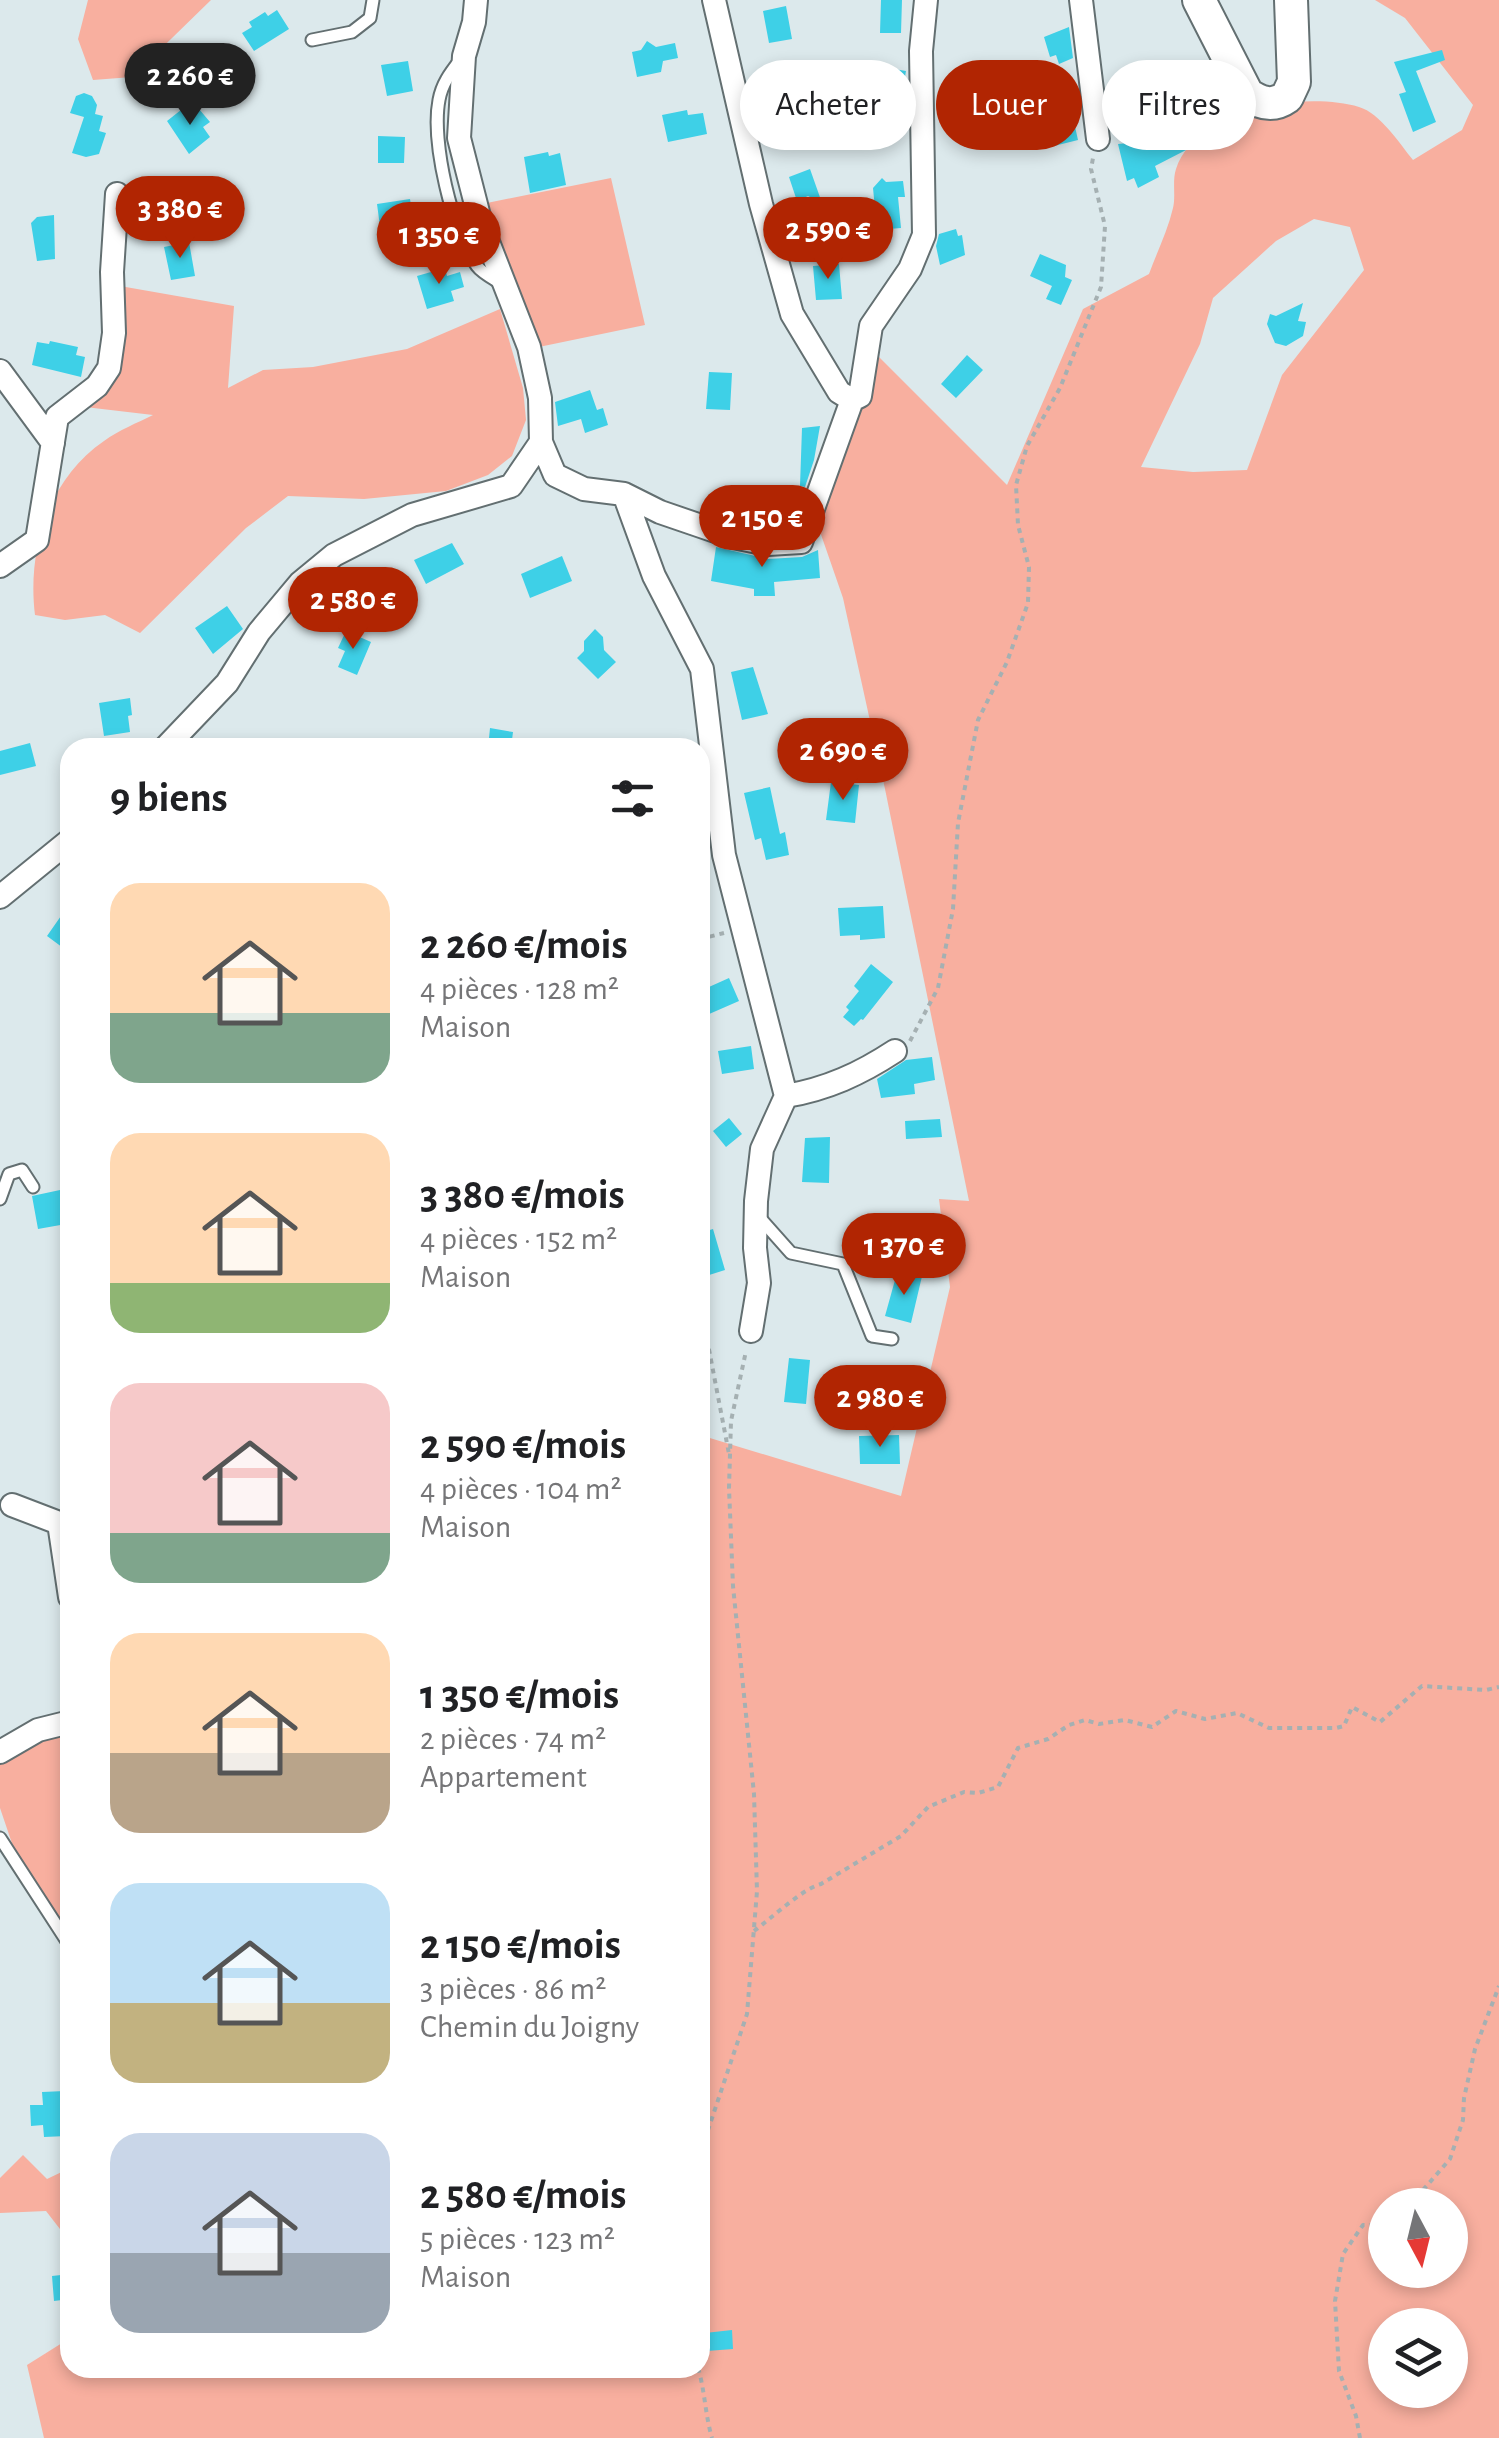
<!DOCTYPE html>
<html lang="fr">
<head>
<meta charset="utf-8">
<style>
	body { margin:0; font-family:"Alegreya Sans",sans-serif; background:#f6f6f6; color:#202124; height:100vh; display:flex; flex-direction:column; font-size:38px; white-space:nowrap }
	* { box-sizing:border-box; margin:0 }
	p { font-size:32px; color:#757577 }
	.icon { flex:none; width:55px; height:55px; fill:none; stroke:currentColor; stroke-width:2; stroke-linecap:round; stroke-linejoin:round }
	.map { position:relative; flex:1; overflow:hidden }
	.drawer { position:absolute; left:60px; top:738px; width:650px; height:1640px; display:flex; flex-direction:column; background:#fff; border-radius:30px; box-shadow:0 5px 15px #0003 }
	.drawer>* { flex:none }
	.guide { position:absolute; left:740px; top:60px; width:608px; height:90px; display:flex; gap:20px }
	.needle { width:65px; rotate:173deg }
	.tools { position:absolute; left:1368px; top:2188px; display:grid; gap:20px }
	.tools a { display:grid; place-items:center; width:100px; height:100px; border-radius:50%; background:#fff; box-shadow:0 5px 15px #0003; font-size:50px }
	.price { position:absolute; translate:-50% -85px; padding:0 22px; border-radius:35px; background:#b12502; color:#fff; font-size:32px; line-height:65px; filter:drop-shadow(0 2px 5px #0008) }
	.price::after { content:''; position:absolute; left:50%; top:60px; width:30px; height:22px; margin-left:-15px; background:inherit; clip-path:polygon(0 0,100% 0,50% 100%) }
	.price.active { background:#222; color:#fff }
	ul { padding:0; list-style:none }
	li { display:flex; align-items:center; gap:30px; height:250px; padding:0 50px }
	li span { display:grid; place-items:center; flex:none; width:280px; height:200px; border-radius:30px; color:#555 }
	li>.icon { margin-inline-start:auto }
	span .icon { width:120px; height:120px; fill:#fffc; stroke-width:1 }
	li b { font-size:42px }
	h2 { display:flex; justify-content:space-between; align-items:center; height:120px; padding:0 50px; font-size:42px }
	.pill { padding:0 35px; border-radius:45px; background:#fff; box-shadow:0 5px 15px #0003; font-size:35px; line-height:90px }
	.pill.active { background:#b12502; color:#fff }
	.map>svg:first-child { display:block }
	.green { fill:#f8af9f; fill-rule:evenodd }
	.building { fill:#3ed0e7 }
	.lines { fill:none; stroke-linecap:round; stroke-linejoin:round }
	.lane-casing { stroke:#636f71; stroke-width:15 }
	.street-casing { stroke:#636f71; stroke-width:26 }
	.secondary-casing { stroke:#636f71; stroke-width:36 }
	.path { stroke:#a5b0b2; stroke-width:4; stroke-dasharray:5 5; stroke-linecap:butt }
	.lane { stroke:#fff; stroke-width:11 }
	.street { stroke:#fff; stroke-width:22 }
	.secondary { stroke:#fff; stroke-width:32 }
</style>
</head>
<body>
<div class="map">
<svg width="1499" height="2438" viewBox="0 0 1499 2438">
	<rect width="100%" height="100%" fill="#dce9ec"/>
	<path class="green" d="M88 0H211L132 77 93 80 78 39Z
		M1375 0H1499V2438H44L27 2365 70 2338V2368H700V1435L901 1496 950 1287 939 1199 969 1201 885 789 843 598 817 523 874 352 1007 485 1083 309 1149 274C1157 252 1168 230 1173 208 1176 196 1172 181 1176 169 1196 108 1305 91 1359 107 1380 113 1400 144 1413 160L1462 130 1473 105 1405 18ZM1314 219 1350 227 1364 270 1282 375 1247 470 1193 472 1141 467 1200 344 1213 298 1276 241ZM1385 2205H1450V2270H1385ZM1385 2325H1450V2390H1385Z
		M611 178 645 325 534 348 482 204Z
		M120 286 234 306 228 388 263 370 313 367 407 349 500 309 523 388 526 420 512 456 488 475 446 491 364 499 288 496 246 528 140 633 105 615 65 620 35 615C27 551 48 479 104 441 119 430 137 423 153 415L85 407 105 389Z
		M70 1733V1942L18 1861 0 1808V1758L42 1736Z
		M23 2155 47 2179 70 2168V2242L46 2211 0 2213V2178Z"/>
	<path class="building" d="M881 0H902L901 33H880Z
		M786 6 792 39 769 43 763 11Z
		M277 10 289 29 254 51 242 33 252 27 249 22 265 12 268 16Z
		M1069 27 1073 58 1059 64 1056 55 1050 57 1044 37Z
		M647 41 656 47 675 43 678 58 663 61 661 72 637 77 632 52 641 50Z
		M1442 50 1445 60 1416 71 1436 122 1413 132 1399 94 1406 92 1394 62Z
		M408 61 413 91 387 96 381 65Z
		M876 66 906 71 899 108 870 104Z
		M760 73H794V102H760Z
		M1143 91 1158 139 1177 128 1188 149 1155 166 1159 177 1138 188 1134 178 1127 181 1118 144 1129 143 1115 99Z
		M84 93 92 96 97 105 95 114 103 116 99 131 106 133 99 154 86 157 72 153 84 117 70 113 76 96Z
		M1068 95 1078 140 1054 146 1051 132 1046 134 1039 102Z
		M186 106 192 114 199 109 210 122 203 127 210 137 189 154 167 121Z
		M687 110 688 115 703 113 707 134 668 142 662 115Z
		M378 136 405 137 404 163H378Z
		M548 152 549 156 560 153 566 185 530 193 524 157Z
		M810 169 822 203 808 196 797 201 789 177Z
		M882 178 886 182 903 181 905 197H898L901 228 877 230 873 188Z
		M410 199 412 212 433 209 436 226 420 229V232L381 234 377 204Z
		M54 215 55 259 37 261 31 223 37 217Z
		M956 229 958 236 962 235 965 255 940 265 936 246 939 234Z
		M189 242 195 276 171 280 164 247Z
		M1040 254 1066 265 1065 277 1072 280 1061 305 1046 299 1052 286 1030 276Z
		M839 264 842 299 816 300 813 266Z
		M445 268 447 276 460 272 464 287 451 291 454 301 427 309 417 276Z
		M1303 303 1298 321 1306 322 1303 336 1286 346 1275 343 1267 324 1270 314 1276 316Z
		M50 341 78 347 76 355 85 357 81 377 32 365 37 342 49 344Z
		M967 355 983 370 956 398 941 384Z
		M709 372 732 373 730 410 706 409Z
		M590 390 597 410 603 408 608 425 585 433 581 419 558 426 555 402Z
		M820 426 814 460 805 487 800 486 802 428Z
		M452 543 464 564 426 584 414 560Z
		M716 547 768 559 802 557 818 550 820 578 774 582 775 596H754V589L711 581Z
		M562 556 572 581 530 598 521 574Z
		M227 606 243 629 213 654 195 628Z
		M595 629 603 637 604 650 616 662 598 679 577 658 584 651V641Z
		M346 631 371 642 357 675 338 667 345 651 338 648Z
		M753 667 768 714 742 720 731 672Z
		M130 698 132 715 128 716 130 732 104 736 99 703Z
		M490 728 513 732 511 748H488Z
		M30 743 36 766 0 775V751Z
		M831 782 859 785 855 823 826 820Z
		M770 787 780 834 785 832 789 855 766 860 761 838 755 840 744 793Z
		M70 903V953L47 936Z
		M883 906 885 938 860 940V935L840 936 838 908Z
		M871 964 893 982 863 1020 861 1019 854 1026 843 1017 849 1010 846 1007 859 991 854 986Z
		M729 978 739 1001 700 1018V991Z
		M751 1046 754 1069 722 1074 718 1051Z
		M932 1057 935 1080 914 1084 915 1094 881 1098 877 1079 906 1060Z
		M729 1118 742 1134 726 1147 713 1131Z
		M940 1119 942 1137 906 1139 905 1121Z
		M830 1137 829 1183 802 1182 805 1138Z
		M60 1190 66 1224 38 1229 32 1196Z
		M713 1229 725 1270 706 1276 700 1256V1233Z
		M923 1272 911 1323 885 1316 895 1280Z
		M789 1358 810 1360 806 1404 784 1402Z
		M899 1435 900 1464H860L859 1436Z
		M65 2091 66 2103H70L67 2136 44 2137 43 2125 31 2126 30 2105H43L42 2092Z
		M70 2274V2299L54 2301 52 2276Z
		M732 2330 733 2349 707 2351 705 2333Z"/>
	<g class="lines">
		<g class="lane-casing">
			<path id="lane" d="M312 40 352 32 370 18 373 0
				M461 59C451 72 442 83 439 100 431 141 452 232 477 266 482 273 494 279 502 284
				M0 1199 9 1174 22 1170 33 1187
				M759 1217 791 1253 843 1264 872 1336 892 1339
				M0 1838 70 1946"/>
		</g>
		<g class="street-casing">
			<path id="street" d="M476 0 474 22 464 56 459 138 481 224 529 347 540 398 541 442 555 475 584 489 624 494 660 512 733 537 768 544 801 542 852 400 860 396 871 326 910 269 924 235 921 51 926 0
				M714 0 761 204 792 314 839 392 852 400
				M1081 0 1098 139
				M0 371 53 443
				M624 494 654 576 702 669 724 855 786 1096 762 1149 756 1201 755 1248 759 1283 751 1331
				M0 566 37 540 57 417 97 386 109 368 114 333 112 272 117 194
				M165 748 227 683 259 632 300 583 334 555 412 515 511 486 541 442
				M0 897 70 840
				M786 1096C827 1089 860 1074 895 1051
				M12 1505 59 1523 70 1597
				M0 1752 38 1730 70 1722"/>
		</g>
		<g class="secondary-casing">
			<path id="secondary" d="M1199 0 1247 94C1261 104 1273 107 1287 97L1294 82 1291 0"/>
		</g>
		<path class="path" d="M700 939 724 933
			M910 1041 938 988 953 909 958 823 978 720 1007 662 1028 603 1029 567 1018 525 1016 485 1027 446 1060 388 1101 287 1105 226 1091 169 1093 158
			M700 1332 707 1339 729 1454
			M754 1931C773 1917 802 1889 821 1884L901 1836 928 1807 964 1792 978 1793 998 1787 1018 1748 1048 1739 1069 1725 1085 1720 1099 1724 1125 1720 1152 1727 1176 1711 1205 1719 1237 1713 1269 1728H1336L1344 1726 1352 1707 1380 1722 1422 1686 1486 1690 1499 1687
			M700 2190 707 2133 747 2014 757 1891 754 1794 733 1586 729 1488 731 1421 746 1351
			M1410 2205 1450 2159 1463 2120 1464 2098 1475 2049 1499 1986
			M698 2368C705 2391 705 2414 712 2438
			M1360 2438 1356 2416 1339 2371 1335 2301 1343 2254 1363 2225H1385"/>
		<use href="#lane" class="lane"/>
		<use href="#street" class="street"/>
		<use href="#secondary" class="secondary"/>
	</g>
</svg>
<div class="tools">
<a><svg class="needle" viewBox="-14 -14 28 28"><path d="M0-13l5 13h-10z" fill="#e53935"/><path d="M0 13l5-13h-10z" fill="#757577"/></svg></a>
<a><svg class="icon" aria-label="layers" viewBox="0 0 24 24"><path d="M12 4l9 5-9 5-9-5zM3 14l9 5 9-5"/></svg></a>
</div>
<b class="price active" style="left:190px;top:128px">2 260 €</b>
<b class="price" style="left:180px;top:261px">3 380 €</b>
<b class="price" style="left:828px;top:282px">2 590 €</b>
<b class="price" style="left:439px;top:287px">1 350 €</b>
<b class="price" style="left:762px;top:570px">2 150 €</b>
<b class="price" style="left:353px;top:652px">2 580 €</b>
<b class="price" style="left:843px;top:803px">2 690 €</b>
<b class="price" style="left:904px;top:1298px">1 370 €</b>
<b class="price" style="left:880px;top:1450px">2 980 €</b>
<div class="guide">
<a class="pill">Acheter</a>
<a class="pill active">Louer</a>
<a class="pill">Filtres</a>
</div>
<section class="drawer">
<h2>9 biens<svg class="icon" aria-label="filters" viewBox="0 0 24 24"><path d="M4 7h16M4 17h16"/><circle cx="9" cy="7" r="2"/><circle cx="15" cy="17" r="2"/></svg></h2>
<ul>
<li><span style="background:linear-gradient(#ffd9b3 65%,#7fa58c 0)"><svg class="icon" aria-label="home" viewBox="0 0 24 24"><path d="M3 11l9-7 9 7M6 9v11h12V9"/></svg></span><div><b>2 260 €/mois</b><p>4 pièces · 128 m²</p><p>Maison</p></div></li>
<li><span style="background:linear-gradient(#ffd9b3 75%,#8fb573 0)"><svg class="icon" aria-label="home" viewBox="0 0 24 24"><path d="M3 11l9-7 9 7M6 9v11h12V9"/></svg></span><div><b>3 380 €/mois</b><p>4 pièces · 152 m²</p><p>Maison</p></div></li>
<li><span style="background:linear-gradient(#f6c9c9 75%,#7fa58c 0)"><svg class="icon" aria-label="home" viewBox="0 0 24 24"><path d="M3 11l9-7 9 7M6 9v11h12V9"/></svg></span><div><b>2 590 €/mois</b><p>4 pièces · 104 m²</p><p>Maison</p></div></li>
<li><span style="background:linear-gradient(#ffd9b3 60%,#b9a48a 0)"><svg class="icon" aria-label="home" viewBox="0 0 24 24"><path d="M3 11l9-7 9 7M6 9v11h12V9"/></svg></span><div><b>1 350 €/mois</b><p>2 pièces · 74 m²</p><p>Appartement</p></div></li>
<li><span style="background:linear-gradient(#bfe0f5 60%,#c2b280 0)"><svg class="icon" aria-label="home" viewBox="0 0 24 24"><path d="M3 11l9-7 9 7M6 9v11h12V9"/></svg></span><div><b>2 150 €/mois</b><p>3 pièces · 86 m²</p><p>Chemin du Joigny</p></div></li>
<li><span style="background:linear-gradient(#c9d6e8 60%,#9aa5b1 0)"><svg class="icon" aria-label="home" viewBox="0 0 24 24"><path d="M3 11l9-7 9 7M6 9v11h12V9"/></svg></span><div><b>2 580 €/mois</b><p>5 pièces · 123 m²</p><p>Maison</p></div></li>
</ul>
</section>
</div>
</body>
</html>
